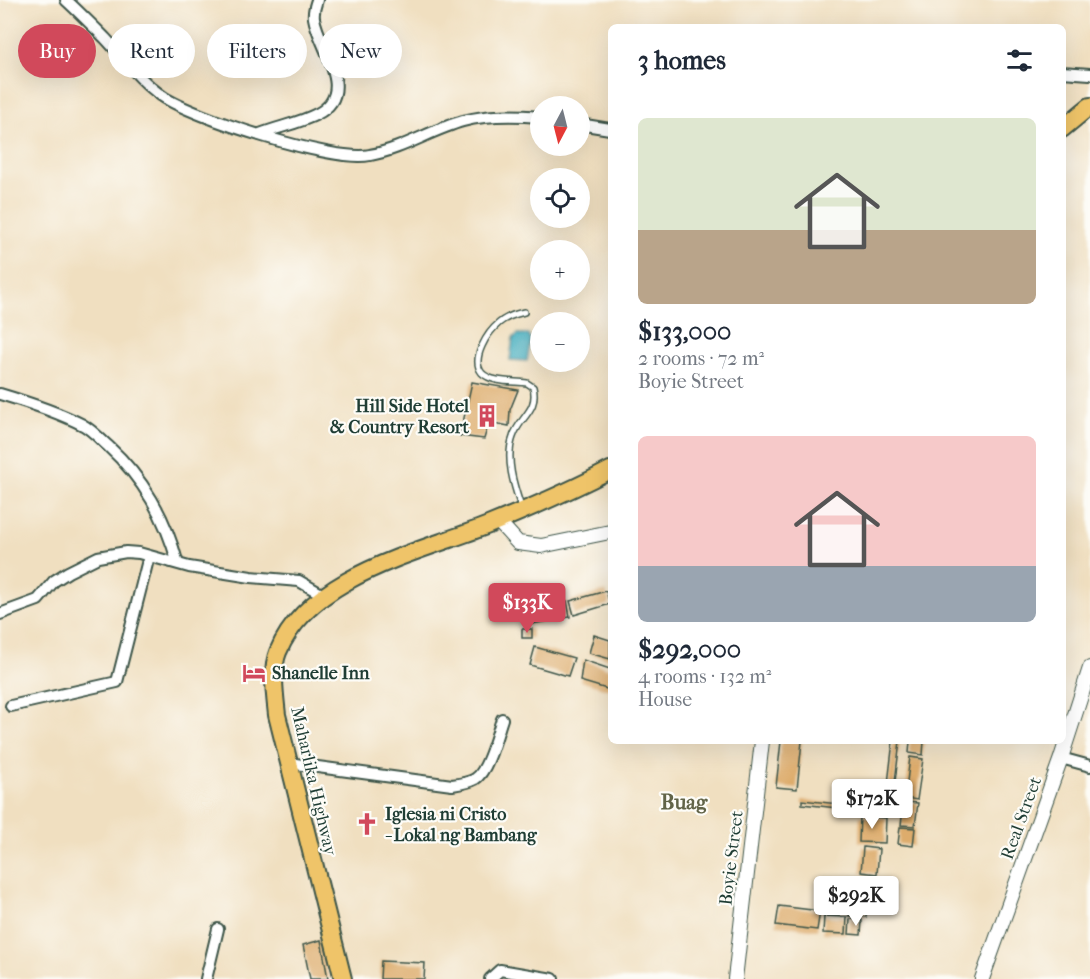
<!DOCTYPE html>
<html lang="en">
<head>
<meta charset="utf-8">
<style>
	body { margin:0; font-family:"IM FELL French Canon",serif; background:#f2f2f3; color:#1f2937; height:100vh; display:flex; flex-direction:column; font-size:22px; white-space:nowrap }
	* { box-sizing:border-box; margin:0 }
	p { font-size:20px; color:#747a83 }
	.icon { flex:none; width:33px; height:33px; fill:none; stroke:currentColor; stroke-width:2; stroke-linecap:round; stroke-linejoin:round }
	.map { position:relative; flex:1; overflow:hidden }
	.sheet { position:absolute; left:608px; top:24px; width:458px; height:720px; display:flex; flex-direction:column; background:#fff; border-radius:9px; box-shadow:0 6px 24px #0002 }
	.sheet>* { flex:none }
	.hud { position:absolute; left:18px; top:24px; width:500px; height:54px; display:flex; gap:12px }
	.needle { width:39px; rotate:187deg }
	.buttons { position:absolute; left:530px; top:96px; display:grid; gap:12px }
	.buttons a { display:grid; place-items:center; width:60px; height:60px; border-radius:50%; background:#fff; box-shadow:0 6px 24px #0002; font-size:30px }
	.price { position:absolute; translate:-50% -51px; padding:0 14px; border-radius:6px; background:#fff; color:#222; font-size:20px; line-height:39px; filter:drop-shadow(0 2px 3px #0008) }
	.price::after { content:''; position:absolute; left:50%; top:36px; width:18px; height:14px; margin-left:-9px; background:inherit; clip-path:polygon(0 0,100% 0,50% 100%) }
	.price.active { background:#d1495b; color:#fff }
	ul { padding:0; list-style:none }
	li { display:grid; align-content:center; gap:12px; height:318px; padding:0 30px }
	li span { display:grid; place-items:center; height:186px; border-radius:9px; color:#555 }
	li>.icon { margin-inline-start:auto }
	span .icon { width:108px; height:108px; fill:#fffc; stroke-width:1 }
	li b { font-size:26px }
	h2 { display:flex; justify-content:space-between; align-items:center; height:72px; padding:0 30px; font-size:26px }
	.pill { padding:0 21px; border-radius:27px; background:#fff; box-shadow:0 6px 24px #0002; font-size:21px; line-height:54px }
	.pill.active { background:#d1495b; color:#fff }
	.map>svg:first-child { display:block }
	.water { fill:#41adbf; stroke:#30757a; stroke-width:1.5 }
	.building { fill:#ddac6c }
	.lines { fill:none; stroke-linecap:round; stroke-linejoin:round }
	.service-casing { stroke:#3e5549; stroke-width:8 }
	.minor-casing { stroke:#3e5549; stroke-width:14 }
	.tertiary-casing { stroke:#3e5549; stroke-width:16 }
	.primary-casing { stroke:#3e5549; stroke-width:20 }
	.service { stroke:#fff; stroke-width:5 }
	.minor { stroke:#fff; stroke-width:10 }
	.tertiary { stroke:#fff; stroke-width:14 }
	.primary { stroke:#efc469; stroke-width:16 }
	.labels { text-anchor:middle; stroke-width:4.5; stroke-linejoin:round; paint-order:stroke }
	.poi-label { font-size:18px; font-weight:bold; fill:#1f3d34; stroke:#fdfcf7; text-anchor:start }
	.street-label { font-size:18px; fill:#1f3d34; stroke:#fdfcf7 }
	.quarter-label { font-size:21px; font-weight:bold; fill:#626448; stroke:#fdfcf7 }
</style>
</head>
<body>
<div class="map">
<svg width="1090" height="979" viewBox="0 0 1090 979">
	<rect width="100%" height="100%" fill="#fdfcf7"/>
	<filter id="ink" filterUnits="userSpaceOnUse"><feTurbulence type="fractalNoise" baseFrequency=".0167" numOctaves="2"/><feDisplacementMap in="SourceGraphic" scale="12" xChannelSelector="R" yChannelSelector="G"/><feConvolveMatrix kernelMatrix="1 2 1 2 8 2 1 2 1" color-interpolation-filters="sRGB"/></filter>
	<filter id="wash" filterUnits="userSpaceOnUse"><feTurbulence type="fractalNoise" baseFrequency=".008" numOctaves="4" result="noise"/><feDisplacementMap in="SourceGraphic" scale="24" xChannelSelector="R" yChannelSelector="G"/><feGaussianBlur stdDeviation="1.35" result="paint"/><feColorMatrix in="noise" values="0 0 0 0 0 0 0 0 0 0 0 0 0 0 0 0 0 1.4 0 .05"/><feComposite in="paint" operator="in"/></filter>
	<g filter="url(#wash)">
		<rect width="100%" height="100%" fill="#f0dfc0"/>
		<path class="water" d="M518 334H528L531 340 527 361 510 360 513 338Z"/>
		<g id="blocks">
			<path class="building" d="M472 382 518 390 510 410 509 426 489 422 484 439 460 436Z
				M606 591 610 604 574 615 570 601Z
				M567 601 570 617 527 625 524 610Z
				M522 629H532V638H522Z
				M594 635 610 640V659L589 653Z
				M535 647 574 658 568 676 530 665Z
				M583 660 610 669V690L580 681Z
				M781 741H802L797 789 776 787Z
				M893 741H900L891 814 802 804V800L885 809Z
				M910 741H924L923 755 909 753Z
				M910 757 923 759 917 800 905 798Z
				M904 802 918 803 915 826 901 825Z
				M860 816 886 818 885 843 859 842Z
				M900 827 915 828 913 846 898 844Z
				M863 847 879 849 877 874 861 872Z
				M852 881 869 882 866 917 849 916Z
				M779 906 820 911 817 930 776 925Z
				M824 916 847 917 846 934 823 933Z
				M850 919 862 920 861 935 849 934Z
				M321 940 328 979H310L303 945Z
				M381 961 425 963 424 979H380Z"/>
		</g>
	</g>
	<g filter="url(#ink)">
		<use href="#blocks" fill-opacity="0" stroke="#3e5549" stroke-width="1.5"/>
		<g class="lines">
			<g class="service-casing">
				<path id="service" d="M521 507C514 486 505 459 513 437 519 417 539 411 533 387L527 383C514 381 492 383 482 373 470 359 488 332 499 323 506 317 515 314 524 312"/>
			</g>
			<g class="minor-casing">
				<path id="minor" d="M66 0C79 12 92 25 105 38 124 58 139 80 162 96 192 117 334 163 370 155 403 149 431 130 463 121 488 114 515 115 540 117
					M1062 72 1090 74
					M579 124 610 129
					M260 134C278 127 300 123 317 114 359 93 318 46 314 18 313 11 315 6 317 0
					M0 394C27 402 58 412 83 425 92 430 100 439 108 446 144 479 165 517 178 564
					M0 614 38 600 54 581 68 572 98 557 126 552 139 553 189 567 251 577 299 581 325 596
					M11 706 117 682 149 556
					M1061 758 1090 766
					M288 763 452 785C459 784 468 783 475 779 488 772 497 733 502 719
					M206 979 218 929
					M490 979 500 970 553 979"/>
			</g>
			<g class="tertiary-casing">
				<path id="tertiary" d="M498 521 518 543 541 546 610 532
					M735 979 762 741
					M982 979 1061 758 1090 668"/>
			</g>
			<g class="primary-casing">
				<path id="primary" d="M1062 129 1090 106
					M343 979 277 715C275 696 271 669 278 652 309 576 417 553 486 526 528 509 570 491 610 470"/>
			</g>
			<use href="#service" class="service"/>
			<use href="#minor" class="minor"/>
			<use href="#tertiary" class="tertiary"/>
			<use href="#primary" class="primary"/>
		</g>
	</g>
	<defs>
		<g id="building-bare" transform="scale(1.8)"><path d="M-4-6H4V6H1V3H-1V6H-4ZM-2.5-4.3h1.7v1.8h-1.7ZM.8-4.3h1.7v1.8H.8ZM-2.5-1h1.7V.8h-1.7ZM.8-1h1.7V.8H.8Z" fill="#d1495b" stroke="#fdfcf7" stroke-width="2.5" paint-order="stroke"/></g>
		<g id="hotel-bare" transform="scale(1.8)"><path d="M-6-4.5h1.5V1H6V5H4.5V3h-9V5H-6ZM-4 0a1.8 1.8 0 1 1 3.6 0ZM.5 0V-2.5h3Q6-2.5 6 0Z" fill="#d1495b" stroke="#fdfcf7" stroke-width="2.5" paint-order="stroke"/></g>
		<g id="church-bare" transform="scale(1.8)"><path d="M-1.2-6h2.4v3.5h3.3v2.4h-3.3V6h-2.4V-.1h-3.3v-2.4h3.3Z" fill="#d1495b" stroke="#fdfcf7" stroke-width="2.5" paint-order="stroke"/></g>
	</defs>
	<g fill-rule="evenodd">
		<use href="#building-bare" x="487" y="416"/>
		<use href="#hotel-bare" x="254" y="673"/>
		<use href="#church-bare" x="367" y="824"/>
	</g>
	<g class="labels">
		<g class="poi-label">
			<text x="469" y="412" text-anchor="end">Hill Side Hotel<tspan x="469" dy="21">&amp; Country Resort</tspan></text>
			<text x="272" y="679">Shanelle Inn</text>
			<text x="385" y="820">Iglesia ni Cristo<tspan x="385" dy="21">- Lokal ng Bambang</tspan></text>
		</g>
		<g class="street-label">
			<text transform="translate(314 781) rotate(77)" y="6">Maharlika Highway</text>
			<text transform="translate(1021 818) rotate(-70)" y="6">Real Street</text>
			<text transform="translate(731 858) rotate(-83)" y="6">Boyie Street</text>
		</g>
		<g class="quarter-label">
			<text x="684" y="809">Buag</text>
		</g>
	</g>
</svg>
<div class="buttons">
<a><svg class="needle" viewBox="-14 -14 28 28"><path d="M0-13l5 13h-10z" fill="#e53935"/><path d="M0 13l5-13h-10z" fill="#747a83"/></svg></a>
<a><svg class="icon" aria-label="locate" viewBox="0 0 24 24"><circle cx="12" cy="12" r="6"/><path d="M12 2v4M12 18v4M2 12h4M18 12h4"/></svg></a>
<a>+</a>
<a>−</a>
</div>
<b class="price active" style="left:527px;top:634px">$133K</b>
<b class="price" style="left:872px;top:830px">$172K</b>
<b class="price" style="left:856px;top:927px">$292K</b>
<div class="hud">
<a class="pill active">Buy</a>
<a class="pill">Rent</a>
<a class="pill">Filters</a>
<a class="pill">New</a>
</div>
<section class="sheet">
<h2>3 homes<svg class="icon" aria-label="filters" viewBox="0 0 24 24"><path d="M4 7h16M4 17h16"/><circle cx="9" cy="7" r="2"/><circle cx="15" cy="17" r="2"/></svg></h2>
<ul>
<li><span style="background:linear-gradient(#dfe7d0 60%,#b9a48a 0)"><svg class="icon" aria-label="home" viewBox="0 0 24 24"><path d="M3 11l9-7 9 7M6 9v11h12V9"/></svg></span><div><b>$133,000</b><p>2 rooms · 72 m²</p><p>Boyie Street</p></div></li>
<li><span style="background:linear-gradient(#f6c9c9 70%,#9aa5b1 0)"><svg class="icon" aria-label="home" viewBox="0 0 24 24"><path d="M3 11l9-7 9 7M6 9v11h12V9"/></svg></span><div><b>$292,000</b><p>4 rooms · 132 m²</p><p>House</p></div></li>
</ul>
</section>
</div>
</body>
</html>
